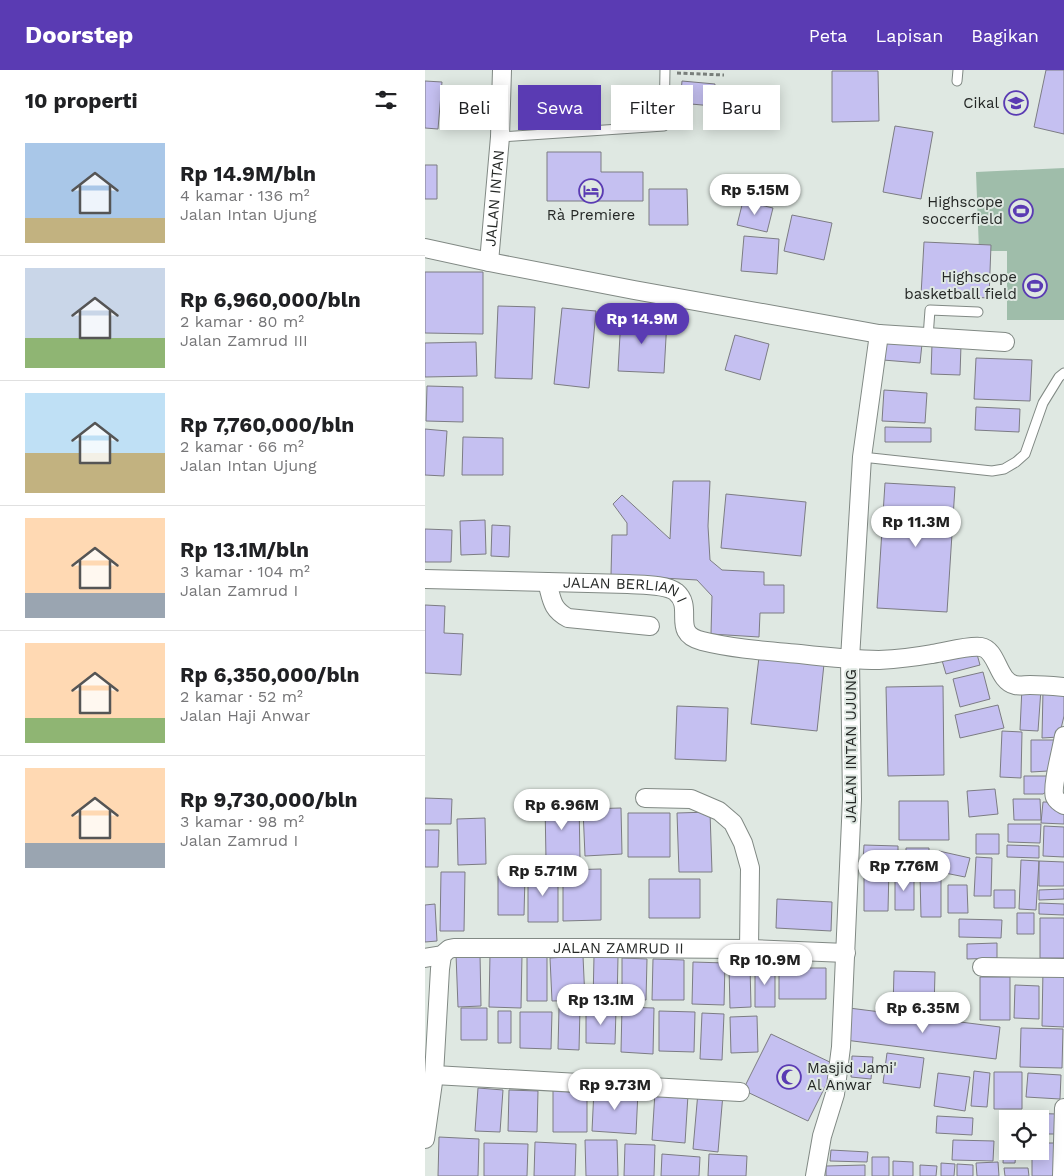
<!DOCTYPE html>
<html lang="id">
<head>
<meta charset="utf-8">
<style>
	body { margin:0; font-family:"Work Sans",sans-serif; background:#f6f6f6; color:#202124; height:100vh; display:flex; flex-direction:column; font-size:19px; white-space:nowrap }
	* { box-sizing:border-box; margin:0 }
	p { font-size:16px; color:#757577 }
	.icon { flex:none; width:28px; height:28px; fill:none; stroke:currentColor; stroke-width:2; stroke-linecap:round; stroke-linejoin:round }
	.map { position:relative; flex:1; overflow:hidden }
	.sheet { display:flex; flex-direction:column; background:#fff; width:425px }
	.sheet>* { flex:none }
	.top-card { position:absolute; left:15px; top:15px; width:475px; height:45px; display:flex; gap:10px }
	.fabs { position:absolute; left:574px; top:1040px; display:grid; gap:10px }
	.fabs a { display:grid; place-items:center; width:50px; height:50px; border-radius:0px; background:#fff; box-shadow:0 2px 12px #0003; font-size:25px }
	.price { position:absolute; translate:-50% -42px; padding:0 11px; border-radius:18px; background:#fff; color:#222; font-size:16px; line-height:32px; filter:drop-shadow(0 1px 2px #0008) }
	.price::after { content:''; position:absolute; left:50%; top:30px; width:15px; height:11px; margin-left:-8px; background:inherit; clip-path:polygon(0 0,100% 0,50% 100%) }
	.price.on { background:#5a3bb3; color:#fff }
	ul { padding:0; list-style:none }
	li { display:flex; align-items:center; gap:15px; height:125px; padding:0 25px }
	li+li { border-top:1px solid #e0e0e0 }
	li span { display:grid; place-items:center; flex:none; width:140px; height:100px; border-radius:0px; color:#555 }
	li>.icon { margin-inline-start:auto }
	span .icon { width:60px; height:60px; fill:#fffc; stroke-width:1 }
	li b { font-size:21px }
	h2 { display:flex; justify-content:space-between; align-items:center; height:60px; padding:0 25px; font-size:21px }
	.tag { padding:0 18px; border-radius:0px; background:#fff; box-shadow:0 2px 12px #0003; font-size:18px; line-height:45px }
	.tag.on { background:#5a3bb3; color:#fff }
	header { display:flex; align-items:center; gap:30px; box-sizing:border-box; height:70px; padding:0 25px; background:#5a3bb3; color:#fff }
	header strong { font-size:24px }
	nav { display:flex; gap:28px; margin-inline-start:auto; font-size:18px }
	main { display:flex; flex:1; min-height:0 }
	.map>svg:first-child { display:block }
	.green { fill:#9fbdaa }
	.building { fill:#c5c0f1; stroke:#7c7c83 }
	.lines { fill:none; stroke-linecap:round; stroke-linejoin:round }
	.lane-casing { stroke:#818984; stroke-width:11 }
	.street-casing { stroke:#818984; stroke-width:20 }
	.path { stroke:#797f7b; stroke-width:3; stroke-dasharray:4 2.5; stroke-linecap:butt }
	.lane { stroke:#fff; stroke-width:9 }
	.street { stroke:#fff; stroke-width:18 }
	.labels { text-anchor:middle; stroke-width:4; stroke-linejoin:round; paint-order:stroke }
	.poi-label { font-size:15px; fill:#252826; stroke:#dfe8e2; text-anchor:end }
	.street-label { font-size:15px; fill:#252826; stroke:#dfe8e2 }
</style>
</head>
<body>
<header>
<strong>Doorstep</strong>
<nav><a>Peta</a><a>Lapisan</a><a>Bagikan</a></nav>
</header>
<main>
<section class="sheet">
<h2>10 properti<svg class="icon" aria-label="filters" viewBox="0 0 24 24"><path d="M4 7h16M4 17h16"/><circle cx="9" cy="7" r="2"/><circle cx="15" cy="17" r="2"/></svg></h2>
<ul>
<li><span style="background:linear-gradient(#a9c7e8 75%,#c2b280 0)"><svg class="icon" aria-label="home" viewBox="0 0 24 24"><path d="M3 11l9-7 9 7M6 9v11h12V9"/></svg></span><div><b>Rp 14.9M/bln</b><p>4 kamar · 136 m²</p><p>Jalan Intan Ujung</p></div></li>
<li><span style="background:linear-gradient(#c9d6e8 70%,#8fb573 0)"><svg class="icon" aria-label="home" viewBox="0 0 24 24"><path d="M3 11l9-7 9 7M6 9v11h12V9"/></svg></span><div><b>Rp 6,960,000/bln</b><p>2 kamar · 80 m²</p><p>Jalan Zamrud III</p></div></li>
<li><span style="background:linear-gradient(#bfe0f5 60%,#c2b280 0)"><svg class="icon" aria-label="home" viewBox="0 0 24 24"><path d="M3 11l9-7 9 7M6 9v11h12V9"/></svg></span><div><b>Rp 7,760,000/bln</b><p>2 kamar · 66 m²</p><p>Jalan Intan Ujung</p></div></li>
<li><span style="background:linear-gradient(#ffd9b3 75%,#9aa5b1 0)"><svg class="icon" aria-label="home" viewBox="0 0 24 24"><path d="M3 11l9-7 9 7M6 9v11h12V9"/></svg></span><div><b>Rp 13.1M/bln</b><p>3 kamar · 104 m²</p><p>Jalan Zamrud I</p></div></li>
<li><span style="background:linear-gradient(#ffd9b3 75%,#8fb573 0)"><svg class="icon" aria-label="home" viewBox="0 0 24 24"><path d="M3 11l9-7 9 7M6 9v11h12V9"/></svg></span><div><b>Rp 6,350,000/bln</b><p>2 kamar · 52 m²</p><p>Jalan Haji Anwar</p></div></li>
<li><span style="background:linear-gradient(#ffd9b3 75%,#9aa5b1 0)"><svg class="icon" aria-label="home" viewBox="0 0 24 24"><path d="M3 11l9-7 9 7M6 9v11h12V9"/></svg></span><div><b>Rp 9,730,000/bln</b><p>3 kamar · 98 m²</p><p>Jalan Zamrud I</p></div></li>
</ul>
</section>
<div class="map">
<svg width="639" height="1106" viewBox="0 0 639 1106">
	<rect width="100%" height="100%" fill="#dfe8e2"/>
	<path class="green" d="M639 98V250H582V181H554L551 102Z"/>
	<path class="building" d="M621 0H639V64L609 57Z
		M407 1H453L454 51 407 52Z
		M0 11 17 12 13 59 0 58Z
		M257 11 290 14 288 36 255 33Z
		M470 56 508 62 496 129 458 122Z
		M122 82H176V102H218V131H122Z
		M0 95H12V129H0Z
		M224 119H262L263 155H224Z
		M318 131 348 138 342 162 312 155Z
		M367 145 407 153 399 190 359 181Z
		M319 166 354 169 352 204 316 201Z
		M499 172 566 175 564 228 496 225Z
		M0 202H58V264L0 263Z
		M73 236 110 237 107 309 70 308Z
		M137 238 171 241 164 318 129 314Z
		M196 247 242 250 239 303 193 301Z
		M310 265 344 274 335 310 300 300Z
		M459 270 497 274 495 293 458 290Z
		M51 272 52 306 0 307V273Z
		M507 274 536 275 535 305 506 304Z
		M551 288 607 290 605 331 549 329Z
		M2 316 38 317V352L1 351Z
		M459 320 502 323 500 353 457 351Z
		M551 337 595 339 594 362 550 360Z
		M460 357 506 358V372H460Z
		M0 359 22 361 19 406 0 405Z
		M38 367 78 368V405H37Z
		M248 411H285L283 456 285 490 297 500 339 502V515H359V543H335L334 567 286 564 287 526 272 510 186 505 187 465H202V453L188 434 197 425 245 469Z
		M460 413 530 417 522 542 452 538Z
		M301 424 381 432 376 486 296 478Z
		M60 450 61 484 36 485 35 451Z
		M67 455 85 456 84 487 66 486Z
		M0 459 27 460 26 492H0Z
		M0 535 20 536 19 563 38 564 36 605 0 603Z
		M550 577 555 595 521 604 516 587Z
		M334 587 399 594 392 661 326 654Z
		M558 602 565 629 535 637 528 609Z
		M518 616 519 705 463 706 461 617Z
		M597 617 616 619 613 661 595 660Z
		M618 620H639V646L634 667 617 668Z
		M573 635 579 658 535 668 530 645Z
		M252 636 303 638 301 691 250 689Z
		M577 661 597 662 596 708 575 707Z
		M606 670H633L623 701 606 702Z
		M599 706H626L621 722 618 724H599Z
		M570 719 573 744 544 747 542 721Z
		M0 728 27 729 26 754H0Z
		M588 729H615L616 750H589Z
		M474 731H523L524 770H474Z
		M154 732 155 789 121 790 120 733Z
		M618 732H626L639 740V754L616 753Z
		M196 738 197 784 160 786 158 739Z
		M285 742 287 802H254L252 743Z
		M203 743H245V787H203Z
		M60 748 61 794 33 795 32 749Z
		M583 754H616L615 773 583 772Z
		M619 756 639 757V787L618 786Z
		M0 760H14L13 797H0Z
		M551 764H574V784H551Z
		M439 775 473 776V792L438 791Z
		M582 775 614 776V788L582 787Z
		M481 778H504V799H481Z
		M514 781 545 788 540 807 510 801Z
		M551 787 567 788 566 826H549Z
		M596 790 614 791 611 840 594 839Z
		M614 791 639 792V816H614Z
		M439 797H464L463 841H439Z
		M176 799V850L138 851V800Z
		M16 802H40L39 861H15Z
		M103 802H133V852H103Z
		M470 804H489V840H470Z
		M73 806H100L99 845H73Z
		M495 806H516V847H496Z
		M224 809H275V848H224Z
		M523 815H542L543 843H523Z
		M639 819V829L614 830V820Z
		M569 820H590V838H569Z
		M352 829 407 832 406 861 351 858Z
		M614 833 639 834V845L614 844Z
		M10 834 12 871 0 872V835Z
		M592 843H609V864H592Z
		M615 848H639V888H615Z
		M534 849 577 850 576 868 534 867Z
		M572 873V888L542 889V874Z
		M31 884H55L56 936 33 937Z
		M65 884 97 885 96 938 64 937Z
		M102 886H122V931H102Z
		M158 886 160 930 127 931 125 888Z
		M169 886 193 887 192 934 168 933Z
		M197 888 222 889 221 930 197 929Z
		M228 889 259 890V930H227Z
		M268 892 300 893 299 935 267 934Z
		M330 894H350V937H330Z
		M325 896 326 937 305 938 304 897Z
		M354 898H401V929H354Z
		M618 899 639 900V957L617 956Z
		M469 901 510 902 509 940 468 939Z
		M555 907H585V950H555Z
		M590 915 614 916V949L589 948Z
		M197 937 229 938 228 984 196 982Z
		M36 938H62V970H36Z
		M134 938H155L154 980 133 979Z
		M424 938 575 957 571 989 420 970Z
		M161 939 191 940 190 974 161 973Z
		M73 941H86V973H73Z
		M234 941 270 942 269 982 234 981Z
		M95 942H127L126 979 95 978Z
		M277 943 299 944 297 990 275 989Z
		M332 946 333 982 306 983 305 947Z
		M596 958 638 959 637 998 595 997Z
		M346 964 411 995 383 1051 318 1020Z
		M462 983 499 988 495 1018 458 1013Z
		M427 986 448 987 446 1009 426 1007Z
		M549 1001 565 1003 562 1037 546 1036Z
		M569 1002H597V1039H569Z
		M513 1003 545 1007 540 1041 509 1036Z
		M603 1003 636 1005 635 1029 601 1027Z
		M53 1018 78 1020 75 1062 50 1061Z
		M169 1019 213 1021 211 1064 167 1061Z
		M84 1020 113 1021 112 1062 83 1061Z
		M128 1020H162V1062H128Z
		M230 1022 263 1025 260 1073 227 1070Z
		M273 1022 298 1024 293 1082 268 1079Z
		M596 1043 632 1044 631 1064H615V1049H596Z
		M512 1046 548 1048 547 1065 511 1063Z
		M14 1067 54 1069 53 1106H13Z
		M160 1070H192L193 1106H161Z
		M528 1070 569 1071 568 1091 527 1090Z
		M579 1070H582V1081H591L590 1093H578Z
		M110 1072 151 1074 150 1106H109Z
		M59 1073 103 1074 102 1106H59Z
		M615 1073H632L631 1106H607V1081H615Z
		M200 1074 230 1075 229 1106H199Z
		M406 1080 443 1082 442 1092 405 1091Z
		M237 1084 275 1087 274 1106H236Z
		M284 1084 322 1086 321 1106H283Z
		M447 1087H464V1106H447Z
		M468 1091 488 1092V1106H468Z
		M573 1092 574 1106H552L551 1093Z
		M516 1093 530 1094 529 1106H516Z
		M532 1094 548 1095V1106H532Z
		M440 1095V1106H401V1096Z
		M495 1095 512 1096 511 1106H495Z
		M579 1098H603L604 1106H580Z"/>
	<g class="lines">
		<g class="lane-casing">
			<path id="lane" d="M532 11 533 0
				M75 67 239 56 240 0
				M503 267 505 240 553 242
				M437 387 567 401 579 399 591 392 600 384 618 333 634 307 639 303"/>
		</g>
		<g class="street-casing">
			<g id="street">
				<path d="M0 178 64 192 209 220 454 264 580 272"/>
				<path id="s1" d="M64 192 75 67 77 0"/>
				<path id="s2" d="M0 509 203 514C216 515 241 514 251 522 270 538 245 563 277 571 309 579 342 581 375 584 401 587 428 590 454 590 472 589 490 587 507 584 521 582 544 575 556 577 573 580 572 611 590 615 594 616 600 615 605 615 616 615 628 616 639 617"/>
				<path d="M122 512C127 529 126 539 143 548L225 556"/>
				<path d="M639 666C637 678 626 719 630 727 632 731 635 733 639 735"/>
				<path d="M220 728 266 729 294 741 308 753 318 773 325 798 324 879"/>
				<path id="s3" d="M0 888 17 885 24 879 29 878H174L324 879 421 883"/>
				<path d="M557 897 639 898"/>
				<path d="M9 1005 315 1022"/>
				<path d="M0 1069 9 1005 15 899 17 885"/>
				<path d="M390 1106 397 1066 410 1024 416 977 427 729 425 589 437 387 454 264"/>
				<path d="M637 1106 639 1038"/>
			</g>
		</g>
		<path class="path" d="M252 3 299 5"/>
		<use href="#lane" class="lane"/>
		<use href="#street" class="street"/>
	</g>
	<defs>
		<g id="school-ring" transform="scale(1.25)"><circle r="9.5" fill="#dfe8e2" stroke="#5a3bb3" stroke-width="1.5"/><path d="M0-5L7-2L0 1L-7-2ZM-4 1L0 2.5L4 1V4Q0 6-4 4Z" fill="#5a3bb3"/></g>
		<g id="hotel-ring" transform="scale(1.25)"><circle r="9.5" fill="#dfe8e2" stroke="#5a3bb3" stroke-width="1.5"/><path d="M-6-4.5h1.5V1H6V5H4.5V3h-9V5H-6ZM-4 0a1.8 1.8 0 1 1 3.6 0ZM.5 0V-2.5h3Q6-2.5 6 0Z" fill="#5a3bb3"/></g>
		<g id="stadium-ring" transform="scale(1.25)"><circle r="9.5" fill="#dfe8e2" stroke="#5a3bb3" stroke-width="1.5"/><path d="M0-5a6.5 5 0 1 0 0 10a6.5 5 0 1 0 0-10ZM-3.5-1.8h7v3.6h-7Z" fill="#5a3bb3"/></g>
		<g id="mosque-ring" transform="scale(1.25)"><circle r="9.5" fill="#dfe8e2" stroke="#5a3bb3" stroke-width="1.5"/><path d="M3.5-4.9A6 6 0 1 0 3.5 4.9A5 5 0 1 1 3.5-4.9Z" fill="#5a3bb3"/></g>
	</defs>
	<g fill-rule="evenodd">
		<use href="#school-ring" x="591" y="33"/>
		<use href="#hotel-ring" x="166" y="121"/>
		<use href="#stadium-ring" x="596" y="141"/>
		<use href="#stadium-ring" x="610" y="216"/>
		<use href="#mosque-ring" x="364" y="1007"/>
	</g>
	<g class="labels">
		<g class="poi-label">
			<text x="574" y="38">Cikal</text>
			<text x="578" y="137">Highscope<tspan x="578" dy="17">soccerfield</tspan></text>
			<text x="166" y="150" text-anchor="middle">Rà Premiere</text>
			<text x="592" y="212">Highscope<tspan x="592" dy="17">basketball field</tspan></text>
			<text x="382" y="1003" text-anchor="start">Masjid Jami'<tspan x="382" dy="17">Al Anwar</tspan></text>
		</g>
		<g class="street-label">
			<text dy="5" stroke="none"><textPath href="#s1" startOffset="64">JALAN INTAN</textPath></text>
			<text dy="5" stroke="none"><textPath href="#s2" startOffset="201">JALAN BERLIAN I</textPath></text>
			<text transform="translate(426 676) rotate(-90)" y="5">JALAN INTAN UJUNG</text>
			<text dy="5" stroke="none"><textPath href="#s3" startOffset="196">JALAN ZAMRUD II</textPath></text>
		</g>
	</g>
</svg>
<div class="fabs">
<a><svg class="icon" aria-label="locate" viewBox="0 0 24 24"><circle cx="12" cy="12" r="6"/><path d="M12 2v4M12 18v4M2 12h4M18 12h4"/></svg></a>
</div>
<b class="price" style="left:330px;top:146px">Rp 5.15M</b>
<b class="price on" style="left:217px;top:275px">Rp 14.9M</b>
<b class="price" style="left:491px;top:478px">Rp 11.3M</b>
<b class="price" style="left:137px;top:761px">Rp 6.96M</b>
<b class="price" style="left:479px;top:822px">Rp 7.76M</b>
<b class="price" style="left:118px;top:827px">Rp 5.71M</b>
<b class="price" style="left:340px;top:916px">Rp 10.9M</b>
<b class="price" style="left:176px;top:956px">Rp 13.1M</b>
<b class="price" style="left:498px;top:964px">Rp 6.35M</b>
<b class="price" style="left:190px;top:1041px">Rp 9.73M</b>
<div class="top-card">
<a class="tag">Beli</a>
<a class="tag on">Sewa</a>
<a class="tag">Filter</a>
<a class="tag">Baru</a>
</div>
</div>
</main>
</body>
</html>
